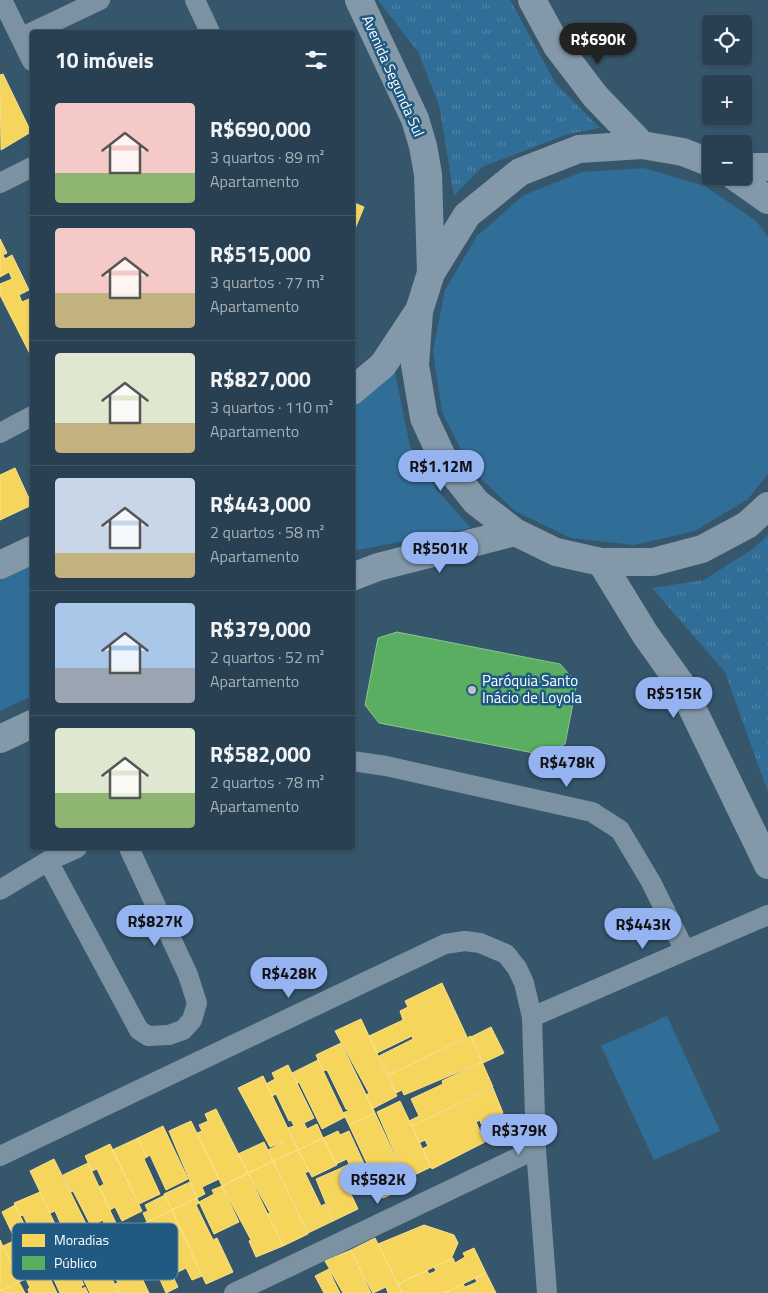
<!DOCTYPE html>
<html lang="pt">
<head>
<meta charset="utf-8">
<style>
	body { margin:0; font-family:"Titillium Web",sans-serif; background:#304758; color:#f1f3f6; height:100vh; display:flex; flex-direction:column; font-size:19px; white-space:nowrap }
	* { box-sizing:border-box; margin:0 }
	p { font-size:16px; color:#a5afb7 }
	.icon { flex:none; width:28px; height:28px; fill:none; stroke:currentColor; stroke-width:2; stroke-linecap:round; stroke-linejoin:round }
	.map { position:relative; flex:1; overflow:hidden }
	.details { position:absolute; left:30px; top:30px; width:325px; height:820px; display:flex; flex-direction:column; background:#284051; border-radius:5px; box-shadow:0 1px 4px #0004,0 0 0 1px #445968 }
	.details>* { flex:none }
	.fabs { position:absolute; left:702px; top:15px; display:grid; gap:10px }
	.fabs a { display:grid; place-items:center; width:50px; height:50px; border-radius:5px; background:#284051; box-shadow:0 1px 4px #0004,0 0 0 1px #445968; font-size:25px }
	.price { position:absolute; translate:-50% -42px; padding:0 11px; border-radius:18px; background:#95b2f1; color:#111; font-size:16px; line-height:32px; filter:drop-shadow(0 1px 2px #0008) }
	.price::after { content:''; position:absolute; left:50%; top:30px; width:15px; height:11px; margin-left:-8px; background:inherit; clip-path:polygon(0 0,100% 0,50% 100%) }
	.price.current { background:#222; color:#fff }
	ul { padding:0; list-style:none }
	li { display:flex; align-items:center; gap:15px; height:125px; padding:0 25px }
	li+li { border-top:1px solid #445968 }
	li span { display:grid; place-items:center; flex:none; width:140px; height:100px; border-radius:5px; color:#555 }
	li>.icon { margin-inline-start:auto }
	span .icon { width:60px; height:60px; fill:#fffc; stroke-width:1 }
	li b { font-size:21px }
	h2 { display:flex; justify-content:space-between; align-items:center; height:60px; padding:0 25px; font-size:21px }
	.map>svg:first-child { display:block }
	.grass { fill:url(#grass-tufts) }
	.green { fill:#316e97 }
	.homes { fill:#f6d55c; stroke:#f9e28d }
	.public { fill:#5aae61; stroke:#8cc690 }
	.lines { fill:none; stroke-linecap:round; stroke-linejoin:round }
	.street { stroke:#7c92a2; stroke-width:20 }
	.secondary { stroke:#8398a8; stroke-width:28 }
	.poi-dot { fill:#b9c4cc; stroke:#205982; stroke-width:2 }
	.labels { text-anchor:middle; stroke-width:5; stroke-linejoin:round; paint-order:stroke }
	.street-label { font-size:15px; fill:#fff; stroke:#205982 }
	.poi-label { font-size:15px; fill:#fff; stroke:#205982; text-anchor:start }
	.key { fill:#205982; stroke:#638ba8; stroke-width:1 }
	.key-label { font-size:14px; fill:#fff }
</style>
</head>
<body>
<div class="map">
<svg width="768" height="1293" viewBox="0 0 768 1293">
	<defs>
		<pattern id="grass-tufts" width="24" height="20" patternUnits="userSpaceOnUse" patternTransform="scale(1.25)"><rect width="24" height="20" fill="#316e97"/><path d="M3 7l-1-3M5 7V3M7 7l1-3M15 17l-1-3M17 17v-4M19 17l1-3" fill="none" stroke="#5084a7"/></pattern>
	</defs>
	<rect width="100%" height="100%" fill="#36566c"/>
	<path class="grass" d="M378 0H510L556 84 600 128 568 134 482 167 454 196 439 105 418 52Z
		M768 535V792L725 672 652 588 704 580 754 548Z"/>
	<path class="green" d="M644 168 705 186 756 221 768 237V474L748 499 695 531 634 545 571 538 515 511 470 468 442 412 433 351 445 290 477 236 524 195 582 172Z
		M394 368 410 446 436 489 471 528 353 551V408Z
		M32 563V696L0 711V578Z
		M667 1016 720 1131 654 1160 601 1046Z"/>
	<path class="homes" d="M3 74 31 132 1 150 0 75Z
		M352 202 364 207 352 236Z
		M0 239 7 253 3 255 5 259 12 255 29 290 19 295 22 302 29 299 32 306V353L30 354 0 295V284L12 279 9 272 0 277Z
		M15 468 32 505 0 520V475Z
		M442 983 467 1037 388 1075 379 1056 413 1039 412 1036 377 1053 369 1036 403 1020 400 1011 408 1007 405 1001Z
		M361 1019 397 1096 372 1109 366 1095 369 1093 335 1031Z
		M491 1027 504 1053 483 1063 471 1037Z
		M471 1036 482 1062 404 1095 402 1090 396 1093 388 1075Z
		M341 1043 375 1113 349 1125 343 1113 350 1110 346 1109 327 1070 323 1071 316 1055Z
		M318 1060 345 1117 322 1129 299 1082 297 1084 292 1073Z
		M482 1062 493 1087 412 1126 409 1121 419 1116 411 1099 443 1084 442 1081Z
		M288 1065 314 1118 304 1123 307 1129 317 1124 323 1138 298 1150 288 1128 294 1126 291 1120 289 1121 276 1094 272 1096 266 1084 275 1079 272 1073Z
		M263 1076 298 1150 273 1161 268 1150 284 1142 270 1147 238 1088Z
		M493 1088 503 1113 481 1124 480 1120 476 1122 485 1142 432 1169 422 1149 428 1146 425 1140 419 1143 412 1126Z
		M400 1101 431 1167 406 1179 377 1112Z
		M216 1109 248 1173 222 1186 197 1133 202 1131 199 1125 208 1121 205 1114Z
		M375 1113 409 1186 383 1198 349 1125Z
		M191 1121 219 1179 202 1187 205 1194 197 1198 169 1131Z
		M163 1126 188 1179 166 1190 150 1155 147 1157 138 1138Z
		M338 1131 340 1135 349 1131 373 1183 351 1194 339 1169 349 1164 347 1159 336 1164 323 1138Z
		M138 1138 147 1157 144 1159 160 1194 139 1204 112 1150Z
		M323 1138 337 1165 312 1177 298 1150Z
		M264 1142 273 1161 248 1173 238 1154Z
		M110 1144 142 1211 122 1221 115 1207 110 1210 99 1187 104 1184 97 1169 92 1171 85 1156Z
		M298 1150 309 1171 305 1173 321 1206 325 1204 333 1221 308 1233 273 1161Z
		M54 1159 97 1246 71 1258 58 1232 63 1229 55 1211 50 1213 30 1171Z
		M273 1161 308 1234 283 1246 268 1214 270 1213 248 1173Z
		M88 1163 121 1234 96 1245 89 1230 104 1223 103 1220 91 1226 73 1191 71 1192 63 1175Z
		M339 1169 358 1209 333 1221 316 1179Z
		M248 1173 283 1246 256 1257 249 1241 251 1240 222 1186Z
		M190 1182 197 1198 172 1210 164 1194Z
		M222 1186 239 1222 214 1234 199 1202 214 1194 212 1190Z
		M40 1192 67 1250 51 1257 55 1266 46 1270 42 1262 45 1261 23 1215 20 1216 14 1203Z
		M165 1195 172 1210 147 1222 143 1213 148 1211 145 1205Z
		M197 1198 199 1203 196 1205 213 1240 217 1238 233 1272 206 1284 172 1210Z
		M15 1205 46 1270 19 1282 3 1246 22 1237 19 1230 12 1233 2 1212Z
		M172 1210 202 1276 192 1280 186 1268 172 1275 147 1222Z
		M147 1222 157 1242 131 1255 121 1234Z
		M424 1225 454 1235 458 1243 451 1259 398 1284 378 1244Z
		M121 1234 131 1255 149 1293H119L115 1284 118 1283 96 1245Z
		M375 1238 378 1244 402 1293H388L386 1287 373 1293 359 1268 351 1250Z
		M0 1240 19 1281 0 1291Z
		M97 1246 104 1263 119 1293H90L81 1274 79 1275 71 1258Z
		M474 1248 486 1273 444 1293H402L398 1284 427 1270 429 1274 436 1271 434 1267 453 1258 455 1263 465 1257 463 1253Z
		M351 1250 359 1268 371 1293H343L325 1261Z
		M162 1254 178 1287 166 1293 151 1259Z
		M71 1258 84 1285 81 1286 82 1289 85 1287 88 1293H60L49 1269Z
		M329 1269 334 1281 340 1293H324L315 1276Z
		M46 1270 57 1293H29L28 1289 30 1288 26 1279Z
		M486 1273 496 1293H444L463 1284 465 1287 477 1282 475 1278Z
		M19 1282 25 1293H1L0 1291Z"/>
	<path class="public" d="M397 632 560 664 577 683 565 744 544 755 379 723 365 705 378 638Z"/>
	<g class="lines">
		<path class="street" d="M2 0 32 61
			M195 0 210 32
			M22 37 100 0
			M0 183 32 167
			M0 433 32 416
			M352 761 386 766 592 812 620 830 651 882 685 951
			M48 861 139 1030 148 1036 169 1035 183 1030 192 1020 197 1003 188 975 129 848
			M0 890 48 861 77 848
			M532 1017 768 915
			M0 1156 445 944 465 941 480 943 506 954 517 968 524 983 532 1017 536 1149 547 1293
			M234 1293 536 1149"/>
		<path class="secondary" d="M359 0 415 119 423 146 428 174 431 273
			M532 0 557 46 595 96 642 145
			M711 163 683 152 642 145 579 149 520 172 467 215 431 273 419 311 415 365 424 418 445 463 476 502 515 532 556 552 601 562H653L702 549 747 525 768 506
			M744 167H768
			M734 176 768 200
			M352 391 383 365 418 312
			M601 562 645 634 680 683 768 865
			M0 565 32 550
			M352 577 378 567 515 532
			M0 739 32 724"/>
	</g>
	<circle class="poi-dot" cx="472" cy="690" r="5"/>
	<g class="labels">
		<g class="street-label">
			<text transform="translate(393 76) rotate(66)" y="5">Avenida Segunda Sul</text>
		</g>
		<g class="poi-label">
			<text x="482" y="686">Paróquia Santo<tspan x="482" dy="17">Inácio de Loyola</tspan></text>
		</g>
	</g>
	<rect x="12" y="1223" width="166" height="57" rx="8" class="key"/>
	<rect x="22" y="1234" width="23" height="13" fill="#f6d55c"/>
	<rect x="22" y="1256" width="23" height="14" fill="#5aae61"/>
	<g class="key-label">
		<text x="54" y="1245">Moradias</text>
		<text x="54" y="1268">Público</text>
	</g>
</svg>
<div class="fabs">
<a><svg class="icon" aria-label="locate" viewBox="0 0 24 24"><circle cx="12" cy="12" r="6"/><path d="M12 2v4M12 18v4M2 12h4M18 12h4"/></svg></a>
<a>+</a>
<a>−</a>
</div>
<b class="price current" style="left:598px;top:65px">R$690K</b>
<b class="price" style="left:441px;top:492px">R$1.12M</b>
<b class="price" style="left:440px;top:574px">R$501K</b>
<b class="price" style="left:674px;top:719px">R$515K</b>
<b class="price" style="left:567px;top:788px">R$478K</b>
<b class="price" style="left:155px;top:947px">R$827K</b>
<b class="price" style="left:643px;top:950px">R$443K</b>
<b class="price" style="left:289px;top:999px">R$428K</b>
<b class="price" style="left:519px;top:1156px">R$379K</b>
<b class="price" style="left:378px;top:1205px">R$582K</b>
<section class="details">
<h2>10 imóveis<svg class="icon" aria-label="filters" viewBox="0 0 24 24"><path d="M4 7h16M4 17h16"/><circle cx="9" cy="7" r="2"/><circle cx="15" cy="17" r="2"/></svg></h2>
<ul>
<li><span style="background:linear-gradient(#f6c9c9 70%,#8fb573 0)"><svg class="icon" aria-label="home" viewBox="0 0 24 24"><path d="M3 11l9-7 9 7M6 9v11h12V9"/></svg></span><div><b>R$690,000</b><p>3 quartos · 89 m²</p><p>Apartamento</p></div></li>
<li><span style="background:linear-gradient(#f6c9c9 65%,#c2b280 0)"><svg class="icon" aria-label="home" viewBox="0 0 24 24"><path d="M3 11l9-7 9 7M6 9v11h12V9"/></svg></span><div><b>R$515,000</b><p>3 quartos · 77 m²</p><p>Apartamento</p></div></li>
<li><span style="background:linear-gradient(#dfe7d0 70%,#c2b280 0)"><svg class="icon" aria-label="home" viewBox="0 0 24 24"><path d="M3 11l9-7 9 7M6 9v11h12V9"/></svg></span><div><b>R$827,000</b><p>3 quartos · 110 m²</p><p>Apartamento</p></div></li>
<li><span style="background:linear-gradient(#c9d6e8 75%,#c2b280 0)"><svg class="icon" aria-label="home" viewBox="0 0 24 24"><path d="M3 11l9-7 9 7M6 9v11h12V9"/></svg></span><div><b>R$443,000</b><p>2 quartos · 58 m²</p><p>Apartamento</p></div></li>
<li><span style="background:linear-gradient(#a9c7e8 65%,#9aa5b1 0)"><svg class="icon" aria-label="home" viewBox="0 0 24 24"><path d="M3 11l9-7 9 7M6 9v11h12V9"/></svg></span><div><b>R$379,000</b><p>2 quartos · 52 m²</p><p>Apartamento</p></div></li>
<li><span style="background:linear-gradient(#dfe7d0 65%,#8fb573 0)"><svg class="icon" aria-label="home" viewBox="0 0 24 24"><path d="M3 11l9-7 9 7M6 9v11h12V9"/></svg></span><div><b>R$582,000</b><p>2 quartos · 78 m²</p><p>Apartamento</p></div></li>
</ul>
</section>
</div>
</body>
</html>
